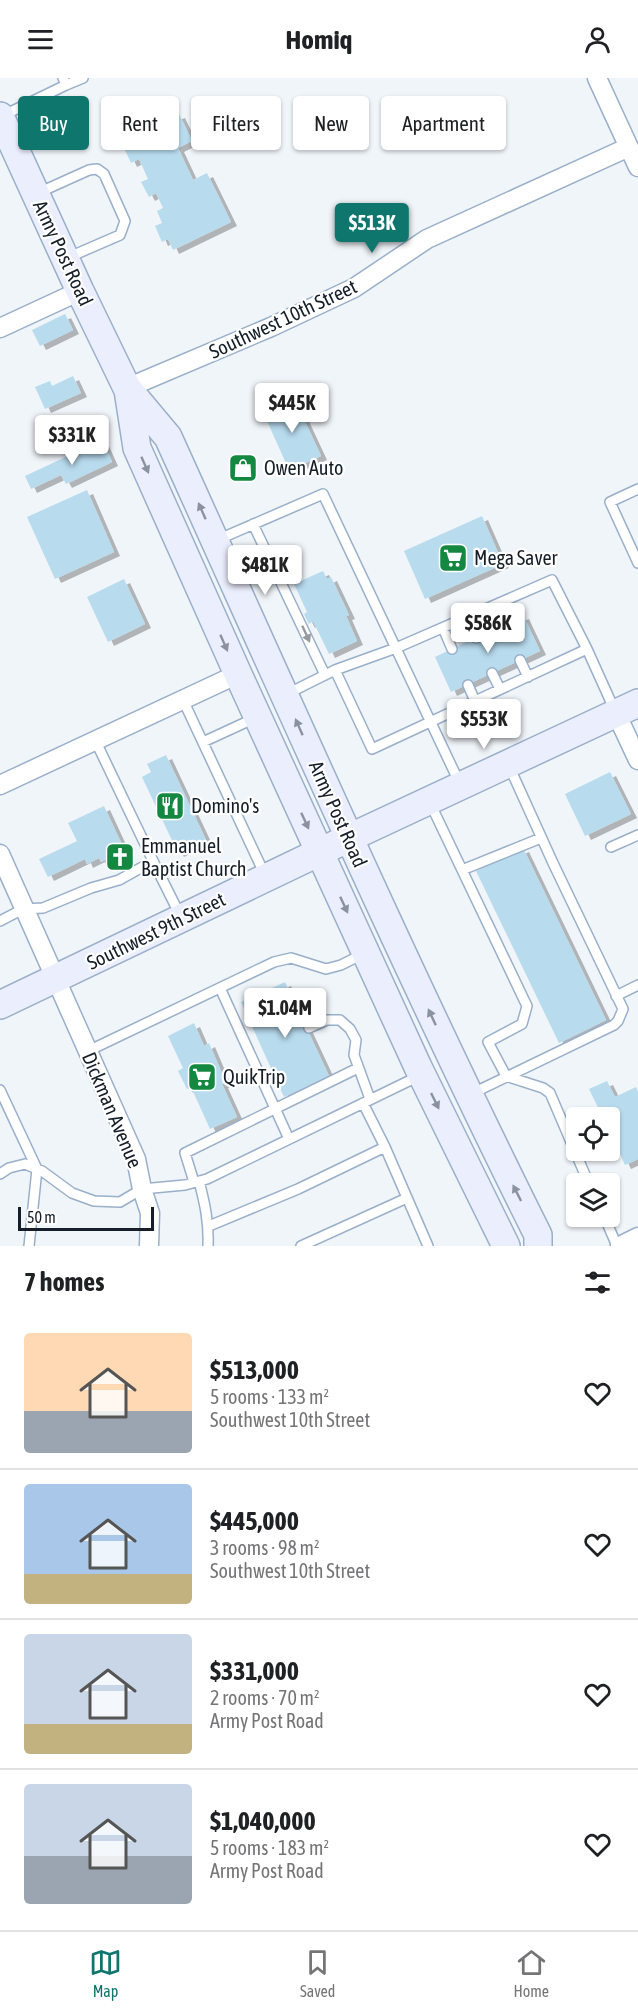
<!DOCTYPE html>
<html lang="en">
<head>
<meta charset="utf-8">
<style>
	body { margin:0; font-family:"Asap Condensed",sans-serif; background:#f6f6f6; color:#202124; height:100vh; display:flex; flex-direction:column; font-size:22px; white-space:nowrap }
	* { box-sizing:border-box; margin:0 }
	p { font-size:20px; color:#757577 }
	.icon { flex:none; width:33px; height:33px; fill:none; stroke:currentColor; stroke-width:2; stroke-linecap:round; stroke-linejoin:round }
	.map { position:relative; height:1168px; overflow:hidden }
	.sheet { display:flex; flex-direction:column; background:#fff; flex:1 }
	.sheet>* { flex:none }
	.banner { position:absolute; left:18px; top:18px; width:603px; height:54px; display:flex; gap:12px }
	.fabs { position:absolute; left:566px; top:1029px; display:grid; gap:12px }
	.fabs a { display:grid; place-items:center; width:54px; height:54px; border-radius:6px; background:#fff; box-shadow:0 2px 4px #0004; font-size:30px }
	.scale { position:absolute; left:18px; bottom:15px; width:136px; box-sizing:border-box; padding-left:6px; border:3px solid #161f29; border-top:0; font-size:16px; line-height:21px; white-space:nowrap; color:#161f29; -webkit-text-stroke:4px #fff; paint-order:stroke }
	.price { position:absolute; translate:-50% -51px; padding:0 14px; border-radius:6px; background:#fff; color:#222; font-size:20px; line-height:39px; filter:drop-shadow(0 2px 3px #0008) }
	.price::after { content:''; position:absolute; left:50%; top:36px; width:18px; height:14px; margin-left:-9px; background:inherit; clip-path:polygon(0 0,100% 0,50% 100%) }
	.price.current { background:#0f766e; color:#fff }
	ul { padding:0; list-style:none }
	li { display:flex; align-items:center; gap:18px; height:150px; padding:0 24px }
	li+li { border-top:2px solid #e0e0e0 }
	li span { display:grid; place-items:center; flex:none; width:168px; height:120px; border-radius:6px; color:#555 }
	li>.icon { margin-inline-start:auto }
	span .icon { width:72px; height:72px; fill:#fffc; stroke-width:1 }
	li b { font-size:26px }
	h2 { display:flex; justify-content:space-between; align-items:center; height:72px; padding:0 24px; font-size:26px }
	.pill { padding:0 21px; border-radius:6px; background:#fff; box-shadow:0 2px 4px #0004; font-size:21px; line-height:54px }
	.pill.current { background:#0f766e; color:#fff }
	header { display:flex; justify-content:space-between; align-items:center; height:78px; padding:0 24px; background:#fff; font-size:27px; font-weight:700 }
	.dock { display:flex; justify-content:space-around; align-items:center; height:84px; border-top:2px solid #e0e0e0; background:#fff; font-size:16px; color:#757577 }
	.dock a { display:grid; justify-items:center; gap:3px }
	.dock .current { color:#0f766e }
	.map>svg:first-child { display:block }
	.building { fill:#b8dbee; filter:url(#shadow) }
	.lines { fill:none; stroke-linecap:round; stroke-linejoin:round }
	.lane-casing { stroke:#99afca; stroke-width:12 }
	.street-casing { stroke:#99afca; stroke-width:21 }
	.secondary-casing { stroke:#99afca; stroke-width:30 }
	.lane { stroke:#fff; stroke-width:9 }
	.street { stroke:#fff; stroke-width:18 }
	.secondary { stroke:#ebeefc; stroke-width:27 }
	.oneway { fill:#8b919d }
	.oneway2 { fill:#969a9f }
	.labels { text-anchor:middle; stroke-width:4.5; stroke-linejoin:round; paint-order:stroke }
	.street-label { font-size:20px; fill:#161f29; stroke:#fff }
	.poi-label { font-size:20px; fill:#161f29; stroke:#fff; text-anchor:start }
</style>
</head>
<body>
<header><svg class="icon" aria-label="menu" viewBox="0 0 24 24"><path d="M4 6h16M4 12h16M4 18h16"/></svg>Homiq<svg class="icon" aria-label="person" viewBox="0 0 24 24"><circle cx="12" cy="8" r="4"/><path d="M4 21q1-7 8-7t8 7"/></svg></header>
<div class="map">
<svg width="638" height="1168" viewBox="0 0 638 1168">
	<defs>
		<filter id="shadow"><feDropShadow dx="6" dy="4" stdDeviation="0" flood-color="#0004"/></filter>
	</defs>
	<rect width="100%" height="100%" fill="#f0f5fa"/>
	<path class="building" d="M179 36 192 63 178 70 193 102 207 95 231 144 173 172 168 161 162 164 155 148 162 145 157 133 163 130 156 115 149 119 141 104 148 101 139 81 131 85 124 70 133 66 128 56 163 39 164 42Z
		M65 236 73 252 40 268 32 252Z
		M73 298 81 315 45 331 35 309 50 303 52 308Z
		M294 320 321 378 289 392 263 334Z
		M102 362 112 384 66 406 61 397 31 411 25 398Z
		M87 412 114 474 55 501 27 439Z
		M482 438 503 486 425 521 404 473Z
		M323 493 327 501 331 499 349 537 346 538 357 563 329 576 313 543 309 546 304 536 307 534 294 506Z
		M124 501 145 546 108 564 87 519Z
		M523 537 540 573 451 614 435 579Z
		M166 677 206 762 178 775 142 699 151 694 147 686Z
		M610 694 631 736 585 758 565 716Z
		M104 728 123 769 111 775 112 778 101 784 99 780 87 786 85 781 48 799 39 781 77 763 68 745Z
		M523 770 606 942 559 965 476 793Z
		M285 904 329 998 284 1019 241 924Z
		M194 945 204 968 209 965 226 1005 222 1006 237 1039 210 1051 191 1009 187 1011 178 993 183 990 168 958Z
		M607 1003 615 1019 636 1009 638 1014V1081L625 1087 609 1053V1040H603L589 1011Z"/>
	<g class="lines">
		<g class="lane-casing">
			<path id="lane" d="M66 7 83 0
				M2 38 66 7 63 0
				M38 115 89 92 97 91 104 96 125 143 120 157 67 180
				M638 411 610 424 638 485
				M253 446 325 597
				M217 462 323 416 460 706
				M494 528 504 547
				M467 539 476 560
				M443 550 452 571
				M520 582 528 599
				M335 592 372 671 587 571 615 633
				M492 595 500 611
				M468 607 475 623
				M287 616 335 592 396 570 552 502 587 571
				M183 622 265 797
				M96 664 155 787
				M203 664 255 640
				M430 725 527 928 522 946 488 964 506 998 543 1010 550 1015 589 1106
				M611 769 638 757
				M462 792 541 760
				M0 843 23 831 43 830 91 810 119 802 146 787H155L181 839
				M220 910 289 1061
				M616 918 638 907
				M309 950 327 942H340L350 951 356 962 354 977 370 1021
				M88 973 274 884 291 880 326 891 341 887 363 876
				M0 1012 37 1091 29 1168
				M471 1016 614 947 618 943 623 931 553 785 509 688
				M363 1025 385 1069 428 1168
				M0 1096 9 1090 25 1086 42 1093 72 1115 94 1123 120 1124 142 1111 185 1107 207 1101 419 998
				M199 1103C205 1126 209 1145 208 1168
				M194 1104 185 1075 358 990
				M604 1138 617 1168
				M209 1148 298 1111 385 1069
				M301 1168 407 1120"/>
		</g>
		<g class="street-casing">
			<path id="street" d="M597 0 638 89
				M0 250 80 213
				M127 310 271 249 354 210 427 161 629 69
				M616 635 638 682
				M0 707 238 596
				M0 776 136 1081 142 1111 150 1135 149 1168
				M620 1168 638 1159"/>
		</g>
		<g class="secondary-casing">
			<path id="secondary" d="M0 38 80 213 127 310 168 359C289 626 407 895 538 1157V1168
				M128 312 137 370 238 596 418 989 506 1168
				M0 927 349 760 638 625"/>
		</g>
		<use href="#lane" class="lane"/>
		<use href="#street" class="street"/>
		<use href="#secondary" class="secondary"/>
	</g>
	<defs><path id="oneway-solid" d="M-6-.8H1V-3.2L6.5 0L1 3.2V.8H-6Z" transform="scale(1.5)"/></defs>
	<g class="oneway">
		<use href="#oneway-solid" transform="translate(145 387) rotate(66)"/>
		<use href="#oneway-solid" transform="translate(202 433) rotate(-114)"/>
		<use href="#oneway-solid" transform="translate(224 565) rotate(66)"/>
		<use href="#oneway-solid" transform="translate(299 649) rotate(-114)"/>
		<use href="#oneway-solid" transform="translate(305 743) rotate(65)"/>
		<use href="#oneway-solid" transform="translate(344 827) rotate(65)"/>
		<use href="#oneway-solid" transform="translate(432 939) rotate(-115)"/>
		<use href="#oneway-solid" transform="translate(435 1023) rotate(64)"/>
		<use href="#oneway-solid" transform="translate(517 1115) rotate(-117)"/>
	</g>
	<use class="oneway2" href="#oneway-solid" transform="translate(306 556) rotate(65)"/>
	<defs>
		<g id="shop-square" transform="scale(1.5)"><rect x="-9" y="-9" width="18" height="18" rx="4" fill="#148841" stroke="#fff"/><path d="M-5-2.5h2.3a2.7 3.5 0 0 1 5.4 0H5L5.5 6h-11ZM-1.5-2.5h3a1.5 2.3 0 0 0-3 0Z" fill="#fff"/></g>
		<g id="supermarket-square" transform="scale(1.5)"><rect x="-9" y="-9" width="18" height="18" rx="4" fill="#148841" stroke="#fff"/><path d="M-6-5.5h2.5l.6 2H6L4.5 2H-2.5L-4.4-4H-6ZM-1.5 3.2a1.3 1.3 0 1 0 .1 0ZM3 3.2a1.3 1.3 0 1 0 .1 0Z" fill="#fff"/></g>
		<g id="restaurant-square" transform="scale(1.5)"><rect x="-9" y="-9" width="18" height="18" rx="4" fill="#148841" stroke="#fff"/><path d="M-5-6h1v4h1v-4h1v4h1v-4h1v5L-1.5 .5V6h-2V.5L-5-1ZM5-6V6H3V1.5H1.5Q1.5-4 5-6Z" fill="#fff"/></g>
		<g id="church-square" transform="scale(1.5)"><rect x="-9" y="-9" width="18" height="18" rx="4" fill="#148841" stroke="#fff"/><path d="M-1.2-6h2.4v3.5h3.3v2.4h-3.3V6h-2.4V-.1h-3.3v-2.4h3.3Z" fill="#fff"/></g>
	</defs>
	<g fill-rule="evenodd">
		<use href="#shop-square" x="243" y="390"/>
		<use href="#supermarket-square" x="453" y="480"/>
		<use href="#restaurant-square" x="170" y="728"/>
		<use href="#church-square" x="120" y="779"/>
		<use href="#supermarket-square" x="202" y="999"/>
	</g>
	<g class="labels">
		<g class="street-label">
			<text transform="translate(63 175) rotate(65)" y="7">Army Post Road</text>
			<text transform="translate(283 241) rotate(-25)" y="7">Southwest 10th Street</text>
			<text transform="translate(338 736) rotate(66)" y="7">Army Post Road</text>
			<text transform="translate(156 853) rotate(-26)" y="7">Southwest 9th Street</text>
			<text transform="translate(112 1032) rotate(67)" y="7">Dickman Avenue</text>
		</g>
		<g class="poi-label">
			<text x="264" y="397">Owen Auto</text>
			<text x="474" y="487">Mega Saver</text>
			<text x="191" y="735">Domino's</text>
			<text x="141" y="775">Emmanuel<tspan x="141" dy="23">Baptist Church</tspan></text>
			<text x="223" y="1006">QuikTrip</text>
		</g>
	</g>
</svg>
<div class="fabs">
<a><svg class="icon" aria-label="locate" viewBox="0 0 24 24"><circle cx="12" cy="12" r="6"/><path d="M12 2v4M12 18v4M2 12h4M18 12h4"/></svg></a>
<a><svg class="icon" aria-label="layers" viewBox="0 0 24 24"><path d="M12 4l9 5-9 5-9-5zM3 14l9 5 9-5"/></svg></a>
</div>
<div class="scale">50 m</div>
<b class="price current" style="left:372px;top:176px">$513K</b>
<b class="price" style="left:292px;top:356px">$445K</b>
<b class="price" style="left:72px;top:388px">$331K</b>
<b class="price" style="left:265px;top:518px">$481K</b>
<b class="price" style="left:488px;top:576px">$586K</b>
<b class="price" style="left:484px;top:672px">$553K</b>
<b class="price" style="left:285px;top:961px">$1.04M</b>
<div class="banner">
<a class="pill current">Buy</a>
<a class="pill">Rent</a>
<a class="pill">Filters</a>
<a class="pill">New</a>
<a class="pill">Apartment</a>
</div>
</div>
<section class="sheet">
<h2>7 homes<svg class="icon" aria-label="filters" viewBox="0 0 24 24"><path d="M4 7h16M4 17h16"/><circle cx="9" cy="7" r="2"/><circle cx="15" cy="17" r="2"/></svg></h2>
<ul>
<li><span style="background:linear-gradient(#ffd9b3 65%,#9aa5b1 0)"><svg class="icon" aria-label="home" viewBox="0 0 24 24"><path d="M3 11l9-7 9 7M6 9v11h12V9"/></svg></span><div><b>$513,000</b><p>5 rooms · 133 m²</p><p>Southwest 10th Street</p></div><svg class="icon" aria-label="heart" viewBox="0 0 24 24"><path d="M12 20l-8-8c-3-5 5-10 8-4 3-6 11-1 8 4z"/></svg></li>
<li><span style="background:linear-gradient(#a9c7e8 75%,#c2b280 0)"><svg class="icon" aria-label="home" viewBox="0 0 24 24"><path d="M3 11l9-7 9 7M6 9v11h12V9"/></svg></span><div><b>$445,000</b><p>3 rooms · 98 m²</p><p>Southwest 10th Street</p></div><svg class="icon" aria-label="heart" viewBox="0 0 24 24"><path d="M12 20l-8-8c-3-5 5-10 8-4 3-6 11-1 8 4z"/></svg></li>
<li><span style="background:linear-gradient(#c9d6e8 75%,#c2b280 0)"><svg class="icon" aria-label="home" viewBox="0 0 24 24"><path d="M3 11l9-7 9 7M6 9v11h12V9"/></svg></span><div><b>$331,000</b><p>2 rooms · 70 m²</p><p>Army Post Road</p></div><svg class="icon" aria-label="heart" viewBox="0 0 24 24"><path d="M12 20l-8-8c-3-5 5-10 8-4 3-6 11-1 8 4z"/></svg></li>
<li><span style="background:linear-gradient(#c9d6e8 60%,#9aa5b1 0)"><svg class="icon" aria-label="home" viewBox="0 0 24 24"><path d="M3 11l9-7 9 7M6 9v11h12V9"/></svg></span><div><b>$1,040,000</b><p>5 rooms · 183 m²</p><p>Army Post Road</p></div><svg class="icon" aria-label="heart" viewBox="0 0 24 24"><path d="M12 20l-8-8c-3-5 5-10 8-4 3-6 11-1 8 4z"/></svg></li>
</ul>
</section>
<nav class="dock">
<a class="current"><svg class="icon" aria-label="map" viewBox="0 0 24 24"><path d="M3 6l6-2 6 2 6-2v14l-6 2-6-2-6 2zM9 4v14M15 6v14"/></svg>Map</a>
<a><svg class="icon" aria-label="saved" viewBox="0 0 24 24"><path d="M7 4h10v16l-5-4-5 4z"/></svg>Saved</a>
<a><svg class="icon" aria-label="home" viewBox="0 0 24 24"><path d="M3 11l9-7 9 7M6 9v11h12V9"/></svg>Home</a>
</nav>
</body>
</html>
